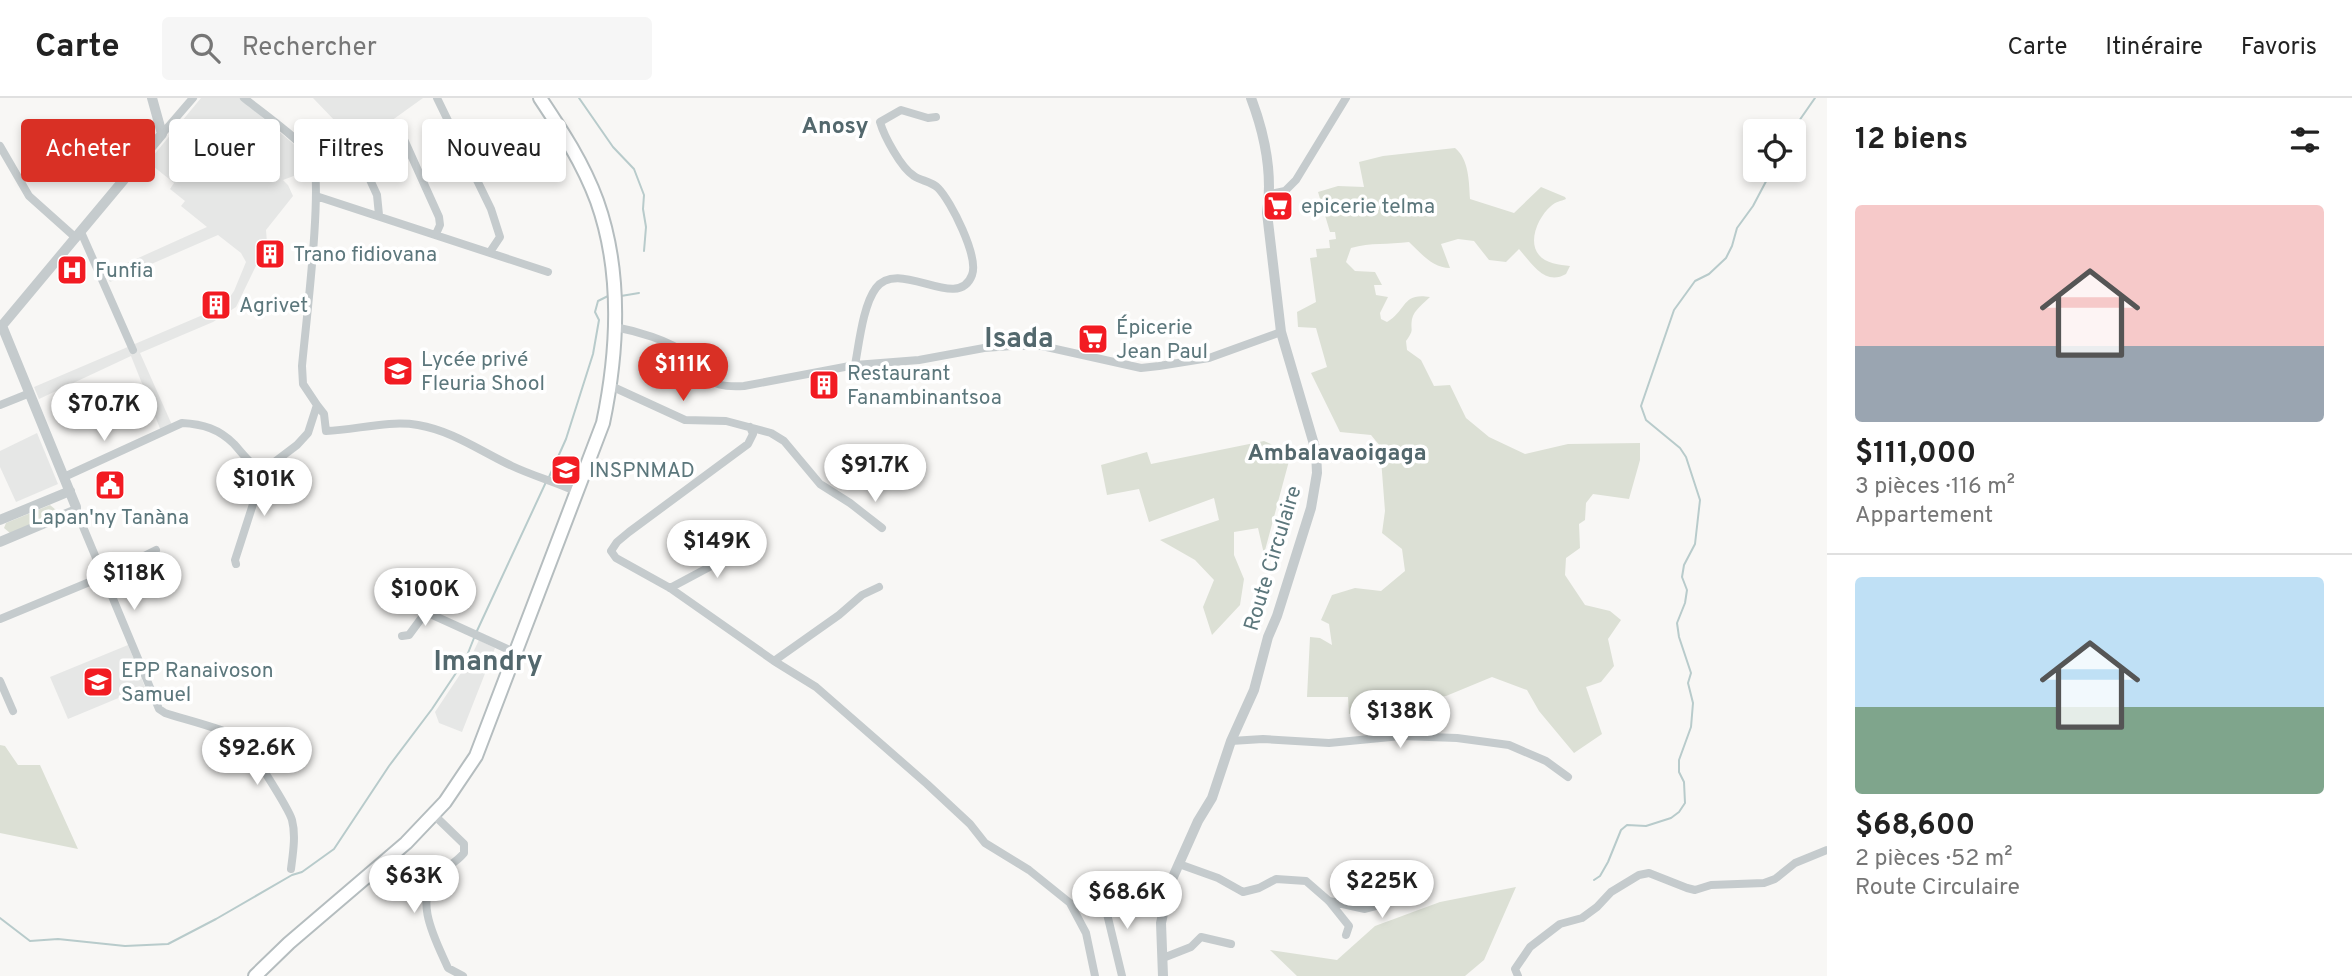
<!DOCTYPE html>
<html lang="fr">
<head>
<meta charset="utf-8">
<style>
	body { margin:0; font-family:Overpass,sans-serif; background:#f6f6f6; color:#222; height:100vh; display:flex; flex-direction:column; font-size:26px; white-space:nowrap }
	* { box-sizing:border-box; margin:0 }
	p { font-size:23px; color:#767676 }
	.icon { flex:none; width:38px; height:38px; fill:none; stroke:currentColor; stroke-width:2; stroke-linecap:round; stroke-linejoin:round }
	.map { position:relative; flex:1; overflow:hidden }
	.drawer { display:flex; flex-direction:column; background:#fff; width:525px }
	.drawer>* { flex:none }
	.guide { position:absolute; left:21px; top:21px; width:665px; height:63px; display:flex; gap:14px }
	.controls { position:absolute; left:1743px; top:21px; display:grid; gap:14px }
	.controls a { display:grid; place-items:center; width:63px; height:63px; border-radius:7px; background:#fff; box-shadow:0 4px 10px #0003; font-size:35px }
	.price { position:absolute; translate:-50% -60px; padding:0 16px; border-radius:24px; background:#fff; color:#222; font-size:23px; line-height:46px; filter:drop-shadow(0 2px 4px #0008) }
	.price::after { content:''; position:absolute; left:50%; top:42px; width:21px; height:16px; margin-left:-10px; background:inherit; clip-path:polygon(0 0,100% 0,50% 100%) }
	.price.current { background:#d93025; color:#fff }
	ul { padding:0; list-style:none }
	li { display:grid; align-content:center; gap:14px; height:371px; padding:0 28px }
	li+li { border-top:2px solid #e0e0e0 }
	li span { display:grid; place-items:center; height:217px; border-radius:7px; color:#555 }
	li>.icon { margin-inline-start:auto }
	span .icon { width:126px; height:126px; fill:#fffc; stroke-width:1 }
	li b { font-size:30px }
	h2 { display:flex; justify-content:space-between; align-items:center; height:84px; padding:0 28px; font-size:30px }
	.pill { padding:0 24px; border-radius:7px; background:#fff; box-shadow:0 4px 10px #0003; font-size:24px; line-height:63px }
	.pill.current { background:#d93025; color:#fff }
	header { display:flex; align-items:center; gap:42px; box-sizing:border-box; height:98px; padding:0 35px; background:#fff; border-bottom:2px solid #e0e0e0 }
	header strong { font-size:33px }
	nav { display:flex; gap:38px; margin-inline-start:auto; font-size:24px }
	.search { width:490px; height:63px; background:#f6f6f6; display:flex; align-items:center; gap:18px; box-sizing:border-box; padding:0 24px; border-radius:7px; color:#767676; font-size:26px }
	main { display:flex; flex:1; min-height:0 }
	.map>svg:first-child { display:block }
	.built { fill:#e6e7e6 }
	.green { fill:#dce0d5 }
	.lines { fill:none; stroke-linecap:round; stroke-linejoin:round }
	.stream { stroke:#b8cbcb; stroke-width:2 }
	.primary-casing { stroke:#b5bdbf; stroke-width:16 }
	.minor { stroke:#c5cbcd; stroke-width:8 }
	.tertiary { stroke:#c5cbcd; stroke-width:10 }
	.primary { stroke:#fff; stroke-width:12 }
	.labels { text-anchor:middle; stroke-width:7; stroke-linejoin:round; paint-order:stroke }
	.poi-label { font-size:21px; fill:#5c777c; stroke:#fff; text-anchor:start }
	.street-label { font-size:21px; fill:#5c777c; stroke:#fff }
	.neighbourhood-label { font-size:23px; font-weight:bold; fill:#53686d; stroke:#fff }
	.district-label { font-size:28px; font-weight:bold; fill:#53686d; stroke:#fff }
</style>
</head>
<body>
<header>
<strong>Carte</strong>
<div class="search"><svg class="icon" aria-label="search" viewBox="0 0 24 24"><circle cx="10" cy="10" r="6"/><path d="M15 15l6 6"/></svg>Rechercher</div>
<nav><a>Carte</a><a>Itinéraire</a><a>Favoris</a></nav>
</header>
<main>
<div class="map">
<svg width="1827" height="878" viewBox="0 0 1827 878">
	<rect width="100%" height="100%" fill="#f8f7f5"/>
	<path class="built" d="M201 0H240L305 56 312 71 283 82 288 87 293 98 266 132 267 145 236 209 213 224 140 255 172 327 161 333 131 258 39 301 34 289 205 216 227 203 234 193 246 164 241 155 218 137 110 184 105 175 207 129 181 108 185 103 170 91 174 85 148 64Z
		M313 0H423L352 51 337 25Z
		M37 335 58 386 16 404 0 369V353Z
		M479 542 495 550 462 634 439 625 435 614 469 563Z
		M128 547 145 589 68 621 50 579Z"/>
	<path class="green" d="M1455 50C1469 61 1469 84 1470 101L1514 115 1541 89 1565 99 1566 101C1561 103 1555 104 1551 108 1539 118 1527 143 1539 157 1545 165 1560 167 1570 168L1566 176C1545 188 1532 166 1519 151L1506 164 1489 162 1474 143 1458 141 1441 146 1450 170C1432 170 1421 155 1409 144 1388 147 1371 144 1351 150L1346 164 1355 173 1375 174 1382 187H1374L1376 197 1388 199 1380 215 1381 221 1387 224C1407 212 1402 194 1430 199 1424 205 1414 212 1412 221 1410 234 1415 230 1406 243L1407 252 1421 262 1434 288 1450 287 1466 320 1489 339 1525 356 1568 346 1640 345V362L1629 401 1593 396 1586 405 1585 422 1579 426 1580 450 1566 460 1565 477 1585 507 1610 513 1621 522 1608 541 1614 568 1601 584 1586 589 1602 636 1574 655 1539 613 1527 592 1492 579 1446 598 1349 616 1348 599H1307L1310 539 1320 540 1332 547 1329 526 1321 522 1332 497 1355 490 1381 493 1405 473 1402 451 1382 435 1385 413 1380 348 1371 337 1340 334 1311 275 1327 269 1316 230 1298 229 1297 214 1316 204 1310 160 1317 159 1316 151 1330 150 1329 142 1336 141 1335 134H1330L1318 94 1338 88 1364 89 1359 64 1383 58Z
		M1264 343 1282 351 1289 363 1264 456 1258 430 1234 434V457L1244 481 1240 507 1212 537 1203 509 1214 482 1195 462 1160 442 1219 422 1214 400 1149 424 1139 391 1107 397 1101 367 1147 354 1151 366Z
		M50 407 56 412 53 418 10 435 4 430 6 425Z
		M0 647 5 648 18 667H40L78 751 0 735Z
		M1516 789 1484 862 1465 878H1297L1270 852 1337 862 1375 828 1440 804Z"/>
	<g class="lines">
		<path class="stream" d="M579 0 613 49 634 71 644 97 643 111 646 129 644 153
			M1792 33 1815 0
			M621 198 639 195
			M549 379 566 341 593 256 599 222 595 214 598 203 608 198
			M476 535 546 384
			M1594 782 1600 778 1608 764 1621 732 1627 727 1646 728 1671 720 1679 714 1685 705 1684 684 1679 674V662L1691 629 1693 605 1688 585 1691 575 1679 539 1677 525 1685 505 1687 492 1682 479 1684 467 1695 446 1700 402 1686 359 1680 350 1646 322 1641 308 1674 212 1695 183 1709 176 1726 160 1732 148 1737 130 1753 108 1772 72
			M0 820 30 843 58 841 125 848 168 846 216 821 292 777 302 774 334 751 389 668 432 611 466 560 474 540"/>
		<g class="primary-casing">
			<path id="primary" d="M255 878 289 845 406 745 445 704 476 658 603 325C618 253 622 173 597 103 583 65 562 33 540 0"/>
		</g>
		<path class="minor" d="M437 0 491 111 500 139 490 154
			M397 26 439 119 440 127 436 136
			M162 36 193 0
			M0 48 29 98 76 140
			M355 49 377 97 379 117
			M1270 96 1285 93 1296 82 1346 0
			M316 98 548 174
			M81 134 133 252
			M615 229C636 233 669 242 686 256 692 261 695 268 699 273 712 288 725 289 744 288L855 267 919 262 984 250 1012 248H1042L1141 270 1159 268 1209 260 1281 234
			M855 267C859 246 863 207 876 190 899 159 958 215 972 177 979 159 951 103 938 90 931 83 921 83 914 78 901 70 884 38 880 24L901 12 928 20 936 19
			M611 288 685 322 726 323 771 335 784 343 820 386 850 405 882 430
			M0 307 30 295
			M317 307 324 316 326 333C356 332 388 322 418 327 453 333 480 353 512 368 533 378 556 384 577 394
			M750 329 753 336 748 346 629 434 617 444 611 453 616 460 670 490 774 563 816 589 927 686 970 726 985 745 1029 772 1070 805 1086 835 1095 878
			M64 379 182 325C203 326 219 331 234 346 244 357 250 367 264 372
			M76 412 159 611 165 615C182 621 231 632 243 643 251 651 289 711 292 722 296 737 293 755 291 771
			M236 466 235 462 264 372 297 347 308 335 317 307 303 286 302 268C305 233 324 82 312 60 304 44 259 12 244 0
			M670 490 715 466 744 443
			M392 496 426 514 516 555
			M0 521 104 478 156 452
			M402 538 409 537 426 514
			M774 563 839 517 862 497 879 489
			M0 583 13 613
			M1231 643 1263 641 1329 645 1401 638 1457 640 1509 647 1546 663 1568 679
			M434 717 464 746V755C456 765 447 768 438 776 412 801 436 843 448 870L463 878
			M1179 766 1218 780 1243 794 1259 790 1276 781 1306 783 1329 803 1349 828 1346 837
			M1102 795 1122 878
			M1329 803 1365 811 1380 807 1400 789 1429 783
			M1163 860 1191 849 1201 839 1231 846
			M1518 878 1515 871 1530 849 1560 826 1582 820 1597 809 1611 794 1639 777 1649 775 1687 790 1695 792 1711 787 1764 785 1775 781 1795 765 1827 752"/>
		<path class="tertiary" d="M0 230 162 36 152 0
			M0 422 70 393
			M0 444 76 412V409L2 228
			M1163 878 1161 825 1169 788 1198 723 1212 700 1231 643 1254 592 1268 539 1277 518 1311 410 1317 375 1316 353 1281 234 1267 115C1273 76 1265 37 1251 0"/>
		<use href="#primary" class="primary"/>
	</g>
	<defs>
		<g id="supermarket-square" transform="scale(1.575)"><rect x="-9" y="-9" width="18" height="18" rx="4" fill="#f21b22" stroke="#fff"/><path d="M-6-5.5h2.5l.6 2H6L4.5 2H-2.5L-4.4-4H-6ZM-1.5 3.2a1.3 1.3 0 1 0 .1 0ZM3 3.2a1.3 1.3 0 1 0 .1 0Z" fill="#fff"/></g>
		<g id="building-square" transform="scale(1.575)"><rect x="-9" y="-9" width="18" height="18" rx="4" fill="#f21b22" stroke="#fff"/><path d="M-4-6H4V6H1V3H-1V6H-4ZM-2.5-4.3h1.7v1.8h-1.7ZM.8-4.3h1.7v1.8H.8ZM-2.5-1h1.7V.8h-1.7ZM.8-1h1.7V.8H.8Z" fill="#fff"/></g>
		<g id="hospital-square" transform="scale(1.575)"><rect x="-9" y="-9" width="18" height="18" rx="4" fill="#f21b22" stroke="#fff"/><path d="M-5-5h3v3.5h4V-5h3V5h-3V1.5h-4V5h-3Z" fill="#fff"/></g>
		<g id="school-square" transform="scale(1.575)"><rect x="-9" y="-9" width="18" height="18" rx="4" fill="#f21b22" stroke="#fff"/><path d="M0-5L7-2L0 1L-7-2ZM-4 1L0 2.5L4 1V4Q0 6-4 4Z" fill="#fff"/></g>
		<g id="university-square" transform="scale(1.575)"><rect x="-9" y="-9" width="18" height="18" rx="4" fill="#f21b22" stroke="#fff"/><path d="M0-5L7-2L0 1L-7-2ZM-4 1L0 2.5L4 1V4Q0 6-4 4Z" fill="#fff"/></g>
		<g id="civic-square" transform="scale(1.575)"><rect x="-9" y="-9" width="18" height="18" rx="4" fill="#f21b22" stroke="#fff"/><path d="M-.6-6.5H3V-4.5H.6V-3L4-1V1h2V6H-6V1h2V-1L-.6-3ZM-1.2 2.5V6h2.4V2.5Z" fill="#fff"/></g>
	</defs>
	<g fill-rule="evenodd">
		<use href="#supermarket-square" x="1278" y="108"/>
		<use href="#building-square" x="270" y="156"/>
		<use href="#hospital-square" x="72" y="172"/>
		<use href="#building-square" x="216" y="207"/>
		<use href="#supermarket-square" x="1093" y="241"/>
		<use href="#school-square" x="398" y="273"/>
		<use href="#building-square" x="824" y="287"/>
		<use href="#university-square" x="566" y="372"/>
		<use href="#civic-square" x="110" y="387"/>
		<use href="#school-square" x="98" y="584"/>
	</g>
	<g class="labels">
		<g class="poi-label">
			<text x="1301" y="115">epicerie telma</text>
			<text x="293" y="163">Trano fidiovana</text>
			<text x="95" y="179">Funfia</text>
			<text x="239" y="214">Agrivet</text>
			<text x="1116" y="236">Épicerie<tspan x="1116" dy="24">Jean Paul</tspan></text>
			<text x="421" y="268">Lycée privé<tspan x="421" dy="24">Fleuria Shool</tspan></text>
			<text x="847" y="282">Restaurant<tspan x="847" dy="24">Fanambinantsoa</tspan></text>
			<text x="589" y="379">INSPNMAD</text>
			<text x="110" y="426" text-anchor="middle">Lapan'ny Tanàna</text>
			<text x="121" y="579">EPP Ranaivoson<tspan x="121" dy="24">Samuel</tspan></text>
		</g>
		<g class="street-label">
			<text transform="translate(1272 460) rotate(-73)" y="7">Route Circulaire</text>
		</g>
		<g class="neighbourhood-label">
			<text x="835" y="35">Anosy</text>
			<text x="1337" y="362">Ambalavaoigaga</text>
		</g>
		<g class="district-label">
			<text x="1019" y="249">Isada</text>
			<text x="488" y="572">Imandry</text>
		</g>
	</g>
</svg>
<div class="controls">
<a><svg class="icon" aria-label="locate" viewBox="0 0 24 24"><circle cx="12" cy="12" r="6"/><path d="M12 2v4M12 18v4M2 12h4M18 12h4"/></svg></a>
</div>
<b class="price current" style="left:683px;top:305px">$111K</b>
<b class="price" style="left:104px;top:345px">$70.7K</b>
<b class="price" style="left:875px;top:406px">$91.7K</b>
<b class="price" style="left:264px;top:420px">$101K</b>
<b class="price" style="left:717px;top:482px">$149K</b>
<b class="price" style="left:134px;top:514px">$118K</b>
<b class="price" style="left:425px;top:530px">$100K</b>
<b class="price" style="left:1400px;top:652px">$138K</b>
<b class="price" style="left:257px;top:689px">$92.6K</b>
<b class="price" style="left:414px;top:817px">$63K</b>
<b class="price" style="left:1382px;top:822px">$225K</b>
<b class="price" style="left:1127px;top:833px">$68.6K</b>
<div class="guide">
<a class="pill current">Acheter</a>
<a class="pill">Louer</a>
<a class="pill">Filtres</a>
<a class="pill">Nouveau</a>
</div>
</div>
<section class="drawer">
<h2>12 biens<svg class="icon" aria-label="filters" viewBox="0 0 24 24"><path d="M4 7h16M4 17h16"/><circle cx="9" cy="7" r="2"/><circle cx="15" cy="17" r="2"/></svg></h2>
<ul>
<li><span style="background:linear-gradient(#f6c9c9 65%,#9aa5b1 0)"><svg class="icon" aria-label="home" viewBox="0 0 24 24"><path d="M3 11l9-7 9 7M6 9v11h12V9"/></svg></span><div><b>$111,000</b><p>3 pièces · 116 m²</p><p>Appartement</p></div></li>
<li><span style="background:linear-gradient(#bfe0f5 60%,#7fa58c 0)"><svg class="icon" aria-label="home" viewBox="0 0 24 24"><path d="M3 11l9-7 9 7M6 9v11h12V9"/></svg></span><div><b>$68,600</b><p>2 pièces · 52 m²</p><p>Route Circulaire</p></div></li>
</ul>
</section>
</main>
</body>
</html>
